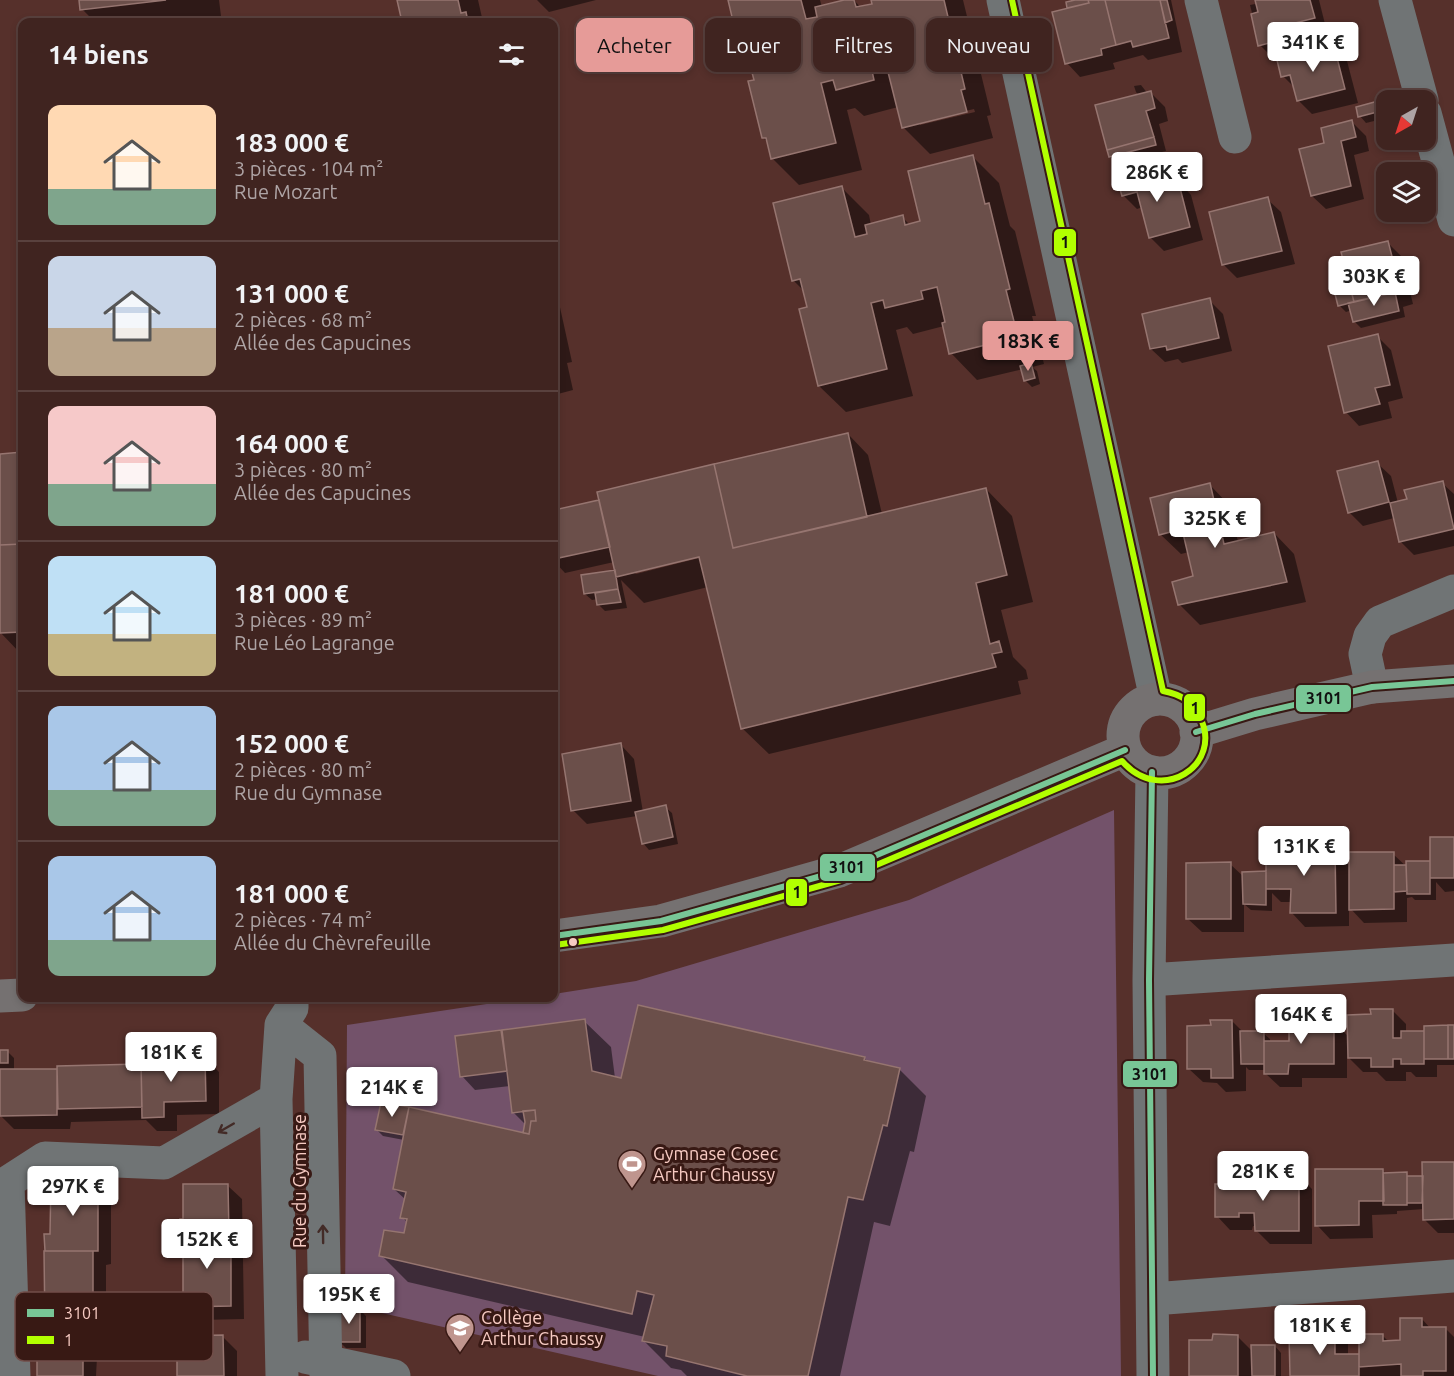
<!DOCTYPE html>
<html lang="fr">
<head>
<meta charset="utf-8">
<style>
	body { margin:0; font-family:Ubuntu,sans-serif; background:#4b302d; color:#f1f3f6; height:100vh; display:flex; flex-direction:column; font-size:22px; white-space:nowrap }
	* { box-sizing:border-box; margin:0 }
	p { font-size:20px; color:#aea4a5 }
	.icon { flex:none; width:33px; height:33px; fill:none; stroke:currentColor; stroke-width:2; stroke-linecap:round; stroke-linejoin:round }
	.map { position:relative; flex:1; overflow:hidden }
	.side { position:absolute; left:18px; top:18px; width:540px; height:984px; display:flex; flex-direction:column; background:#402420; border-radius:12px; box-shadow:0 3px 9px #0003,0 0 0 2px #59413e }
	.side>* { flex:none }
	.guide { position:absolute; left:576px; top:18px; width:570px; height:54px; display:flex; gap:12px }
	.needle { width:39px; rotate:219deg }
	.tools { position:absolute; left:1376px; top:90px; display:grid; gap:12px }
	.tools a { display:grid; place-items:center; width:60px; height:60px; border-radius:12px; background:#402420; box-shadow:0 3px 9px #0003,0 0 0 2px #59413e; font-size:30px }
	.price { position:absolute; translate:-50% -51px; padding:0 14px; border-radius:6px; background:#fff; color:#222; font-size:20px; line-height:39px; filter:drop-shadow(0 2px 3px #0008) }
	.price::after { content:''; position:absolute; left:50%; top:36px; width:18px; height:14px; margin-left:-9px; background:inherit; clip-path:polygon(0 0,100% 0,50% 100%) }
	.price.selected { background:#e69b98; color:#111 }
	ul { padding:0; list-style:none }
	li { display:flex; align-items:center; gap:18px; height:150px; padding:0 30px }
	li+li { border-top:2px solid #59413e }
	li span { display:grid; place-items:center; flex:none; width:168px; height:120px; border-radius:12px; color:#555 }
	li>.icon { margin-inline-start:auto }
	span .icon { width:72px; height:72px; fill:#fffc; stroke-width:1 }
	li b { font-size:26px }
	h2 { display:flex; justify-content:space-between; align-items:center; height:72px; padding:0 30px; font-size:26px }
	.tag { padding:0 21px; border-radius:12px; background:#402420; box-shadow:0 3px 9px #0003,0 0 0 2px #59413e; font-size:21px; line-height:54px }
	.tag.selected { background:#e69b98; color:#111 }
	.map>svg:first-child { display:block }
	.green { fill:#73526a }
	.shadow { fill:#0007; fill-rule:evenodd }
	.building { fill:#6b4f4a; stroke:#967570; stroke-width:1.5 }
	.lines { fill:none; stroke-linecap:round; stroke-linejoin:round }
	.minor { stroke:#707475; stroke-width:33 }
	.major { stroke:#757171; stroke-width:33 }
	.bus-1-casing { stroke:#381914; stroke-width:10 }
	.bus-2-casing { stroke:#381914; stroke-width:10 }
	.bus-1 { stroke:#78c696; stroke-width:6 }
	.bus-2 { stroke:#b2ff00; stroke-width:6 }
	.oneway { stroke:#432b27 }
	.bus-dot { fill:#f7cbc3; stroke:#381914; stroke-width:2 }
	.labels { text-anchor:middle; stroke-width:6; stroke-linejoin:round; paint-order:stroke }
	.poi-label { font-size:18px; fill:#f7cbc3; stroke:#381914; text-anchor:start }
	.street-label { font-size:18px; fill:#f7cbc3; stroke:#381914 }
	.key { fill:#381914; stroke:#714e49; stroke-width:1.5 }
	.key-label { font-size:16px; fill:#f7cbc3 }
	.line-badge { stroke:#381914; stroke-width:2 }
	.pale-badge-label { font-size:16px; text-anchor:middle; font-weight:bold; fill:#111 }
</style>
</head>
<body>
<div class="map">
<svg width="1454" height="1376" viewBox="0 0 1454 1376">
	<rect width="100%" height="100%" fill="#56302b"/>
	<path class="green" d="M1114 810 1121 1376H658L360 1308 345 1306 347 1025 527 998H554V994L636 981 909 900Z"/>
	<path class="shadow" d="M81 0H219L221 16 165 22H95L82 9Z
		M399 0H478L483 22H404Z
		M537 0H596L549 12Z
		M730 0H820L822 7 854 0 861 8 873 5 872 0H963L991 115 987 116 993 138 930 154 903 127 898 107 864 116 855 108 847 110 862 170 799 185 772 158 769 143 763 138 756 81 751 63 743 54ZM974 109 975 112 920 125V122Z
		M1081 0H1171L1182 52 1148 60 1143 55 1113 63 1115 69 1080 77 1067 63 1070 9 1068 7Z
		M1256 0H1319L1327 32 1304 38 1307 50 1274 59 1260 45 1250 5 1255 4 1259 8Z
		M1333 47 1347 61 1358 103 1312 114 1299 101 1296 89 1283 76Z
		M1141 85 1148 94 1151 93 1165 107 1168 121 1159 124 1166 151 1116 163 1110 157 1139 96 1136 92 1134 86Z
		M1382 102 1386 106V118L1366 123 1360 116Z
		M1352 122 1366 136 1369 151 1354 155 1364 199 1326 209 1312 196 1326 144Z
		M973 157 999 183 1010 226 1015 231 1036 316H1032L1044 364 1032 367 1037 371 1040 384 1032 387 1025 380 1023 369 977 380 951 353 944 326 913 334 907 327 896 330 913 396 846 412 819 386 809 308 805 292 793 280 842 188 869 215 871 225 902 217 910 225 922 222Z
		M1149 173 1162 186 1178 181 1191 195 1203 240 1164 251 1150 237 1143 207 1137 209 1123 195Z
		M1267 199 1281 212 1295 264 1237 278 1223 264Z
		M1387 242 1401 256 1413 304 1403 307 1405 317 1361 328 1354 321 1352 310 1346 312 1339 305 1349 275Z
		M554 280 572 362 567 363 573 390 554 395Z
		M1209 300 1223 314 1232 351 1182 363 1178 359 1165 362 1151 349Z
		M1377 336 1391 350 1403 398 1388 402 1392 418 1359 426 1346 412Z
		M848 434 868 455 882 514 986 489 1012 516 1033 602 1001 610 1013 657 1026 670 1028 679 1018 681 1021 694 769 754 742 728 708 587 644 603 621 580 627 608 605 611 599 605 598 599 592 600 585 594 616 571 614 562 565 573 554 561V512L598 502ZM706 554 707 556 636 574 633 571Z
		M22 454V653H20L0 632V455Z
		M1377 463 1391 476 1398 503 1409 500 1442 483 1454 494V546L1414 555 1400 541 1394 518 1363 526 1349 512Z
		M1210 485 1230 506 1238 542 1274 533 1294 554 1306 602 1200 625 1179 604 1195 577 1189 552 1181 554 1160 534Z
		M621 745 634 759 643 812 665 807 672 813 678 844 649 850 643 843 637 816 587 824 573 810Z
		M1454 838V891L1445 892 1436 882V900H1415L1412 897 1407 898V922L1364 923 1349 907V926L1305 927 1292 913V902H1281L1272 893V911L1251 910 1244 904V932H1202L1188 919 1230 864 1244 877 1267 873 1334 849 1350 864 1393 854 1408 868 1429 863ZM1279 887H1298V890H1279Z
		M1392 1010 1406 1024V1032H1423L1454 1027V1065H1437V1077H1416L1411 1072H1406V1081H1386L1377 1072H1363L1347 1056V1078H1302V1087H1280L1266 1074V1070H1249L1246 1067V1091L1226 1092 1217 1083 1203 1082 1189 1069 1212 1027 1232 1021 1243 1032 1263 1033 1270 1039V1043L1290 1042 1310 1016 1316 1022H1333L1349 1037 1372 1016Z
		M584 1021 611 1047 615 1078 623 1079 864 1058 869 1062 899 1069 926 1096 914 1152 910 1151 890 1226 874 1222 840 1376H687L681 1370 671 1368 644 1341 645 1337 408 1282 381 1255 405 1235 408 1223 402 1217 406 1200 394 1189 404 1140 383 1136 376 1129 382 1103 529 1136 526 1125 513 1112 510 1086 475 1090 462 1076 456 1037Z
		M156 1035 163 1042V1055L150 1056 143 1049Z
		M0 1052H8L14 1058V1071L58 1070 59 1067 143 1066 205 1058 219 1072V1114L177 1115V1131H157L146 1120 71 1122 70 1129H14L0 1115Z
		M1454 1164V1233H1438L1424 1219V1209L1397 1211V1214L1372 1215 1373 1238 1330 1239 1317 1225 1383 1170 1386 1174H1406L1410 1177H1424Z
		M1298 1175 1312 1189V1244H1270L1256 1230V1226H1253L1252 1230H1230L1217 1216 1238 1185 1241 1188H1255Z
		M97 1183 111 1196V1264L106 1265V1341L104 1340V1357H97L96 1376H38L46 1345 52 1235Z
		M228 1186 242 1199 244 1319 199 1320 185 1306V1237L182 1234Z
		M359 1309 366 1316V1348H346L340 1342Z
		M1422 1319 1431 1329 1445 1328 1454 1337V1376H1291L1314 1335 1334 1329 1348 1343V1355H1361L1382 1335 1389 1342H1402Z
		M195 1323 201 1329V1337H223L237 1351V1376H178V1347H163V1351H151L144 1344Z
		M1237 1336 1253 1352 1275 1346 1281 1353V1376H1191L1214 1341Z"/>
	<path class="building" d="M79 0H166L80 10Z
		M397 0H458L461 13 466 12 468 22H402Z
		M728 0H801L806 19 817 17 815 7 844 0H854L856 7 872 4 871 0H944L965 89 961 90 967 112 902 128 887 68 872 71 874 80 836 90 833 80 821 83 836 143 771 159 766 138H762L748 81 754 80 747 54 741 55Z
		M1075 0H1088L1089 3 1067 8 1066 2Z
		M1088 0H1105L1116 45 1101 49 1102 55 1065 64 1052 12 1089 3Z
		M1105 0H1160L1169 38 1133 47 1131 41 1116 45Z
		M1160 0H1167L1172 20 1165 23Z
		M1255 0H1310L1315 18 1291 24 1295 36 1258 46 1251 14 1258 12Z
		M1334 46 1345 89 1297 101 1290 75 1281 77 1277 60Z
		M1151 91 1155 108 1146 111 1154 137 1107 150 1095 105Z
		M1382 100 1385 110 1358 117 1356 107Z
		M1352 120 1356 137 1341 141 1351 186 1311 196 1299 149 1324 143 1321 128Z
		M1154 137 1156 145 1109 157 1107 150Z
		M973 155 985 204 989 203 1010 289 1006 290 1018 337 949 354 942 323 945 322 937 287 921 291 923 299 885 308 883 300 871 303 887 369 818 386 799 309 807 307 800 279 792 281 773 203 842 186 855 237 867 234 865 225 903 215 905 225 920 221 908 171Z
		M1150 171 1154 186 1178 180 1190 227 1149 238 1137 192 1122 196 1117 179Z
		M1268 197 1282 251 1222 265 1209 212Z
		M1388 241 1401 291 1354 302 1341 252Z
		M1346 270 1354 302 1338 306 1330 274Z
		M1395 292 1399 311 1353 322 1348 303Z
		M1210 298 1219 338 1167 350 1166 346 1150 349 1142 314Z
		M1378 334 1390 385 1375 388 1380 404 1344 413 1328 346Z
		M1031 363 1035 378 1024 381 1020 366Z
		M848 433 867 517 733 548 714 464Z
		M22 452V544L0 545V454Z
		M1378 461 1389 502 1348 513 1337 471Z
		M714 464 733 548 986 488 1007 575 976 583 990 644 999 641 1002 652 992 654 996 667 741 729 699 557 616 577 597 492Z
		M1443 481 1454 529 1399 542 1390 503 1407 499 1404 490Z
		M1210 483 1224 544 1274 532 1287 582 1178 605 1172 582 1193 576 1182 529 1159 535 1150 498Z
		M599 500 610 547 554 559V510Z
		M22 544V632L0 633V545Z
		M615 570 618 589 584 594 581 575Z
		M618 589 621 602 597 605 595 593Z
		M621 743 631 801 571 811 562 754Z
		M666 805 673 837 642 844 635 812Z
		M1430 837H1454V878H1430Z
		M1335 847 1336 913H1290L1291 889H1266V848Z
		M1349 852H1394V909L1349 910Z
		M1406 861H1430V894H1407Z
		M1231 862V919H1186V863Z
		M1394 865H1406L1407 891 1394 892Z
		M1266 871V905L1243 904 1242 872Z
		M638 1005 865 1057 864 1060 900 1068 887 1126 883 1125 863 1200 848 1197 808 1376H747L666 1356 667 1346 642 1341 654 1295 637 1291 632 1314 379 1256 384 1230 404 1233 407 1219 400 1218 406 1192 393 1189 409 1107 529 1134 531 1121H536L535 1110 512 1113 502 1030 585 1019 592 1071 621 1078Z
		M1370 1009H1393V1038H1401V1031H1424V1064H1401V1059H1393V1067H1371V1058H1348L1347 1015 1371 1014Z
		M1289 1015H1311V1020H1334V1064H1289L1288 1074H1264V1041H1289Z
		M1210 1020H1232L1233 1078H1211V1069H1187V1026L1211 1025Z
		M1448 1025H1454V1059H1448Z
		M1448 1025V1059H1424V1026Z
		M501 1030 507 1071 460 1077 455 1036Z
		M1240 1031H1264V1064H1241Z
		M141 1034H157V1049L141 1050Z
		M0 1050H8V1063H0Z
		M141 1057H205L206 1101 164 1102V1117L142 1118Z
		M141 1064 142 1107 58 1109 57 1066Z
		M0 1069H57V1115L0 1116Z
		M381 1102 409 1107 403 1135 375 1130Z
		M535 1110 536 1121H531L529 1134 523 1133 525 1122 523 1111Z
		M1422 1162H1454V1219L1423 1220Z
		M1315 1169H1383L1384 1201H1359V1225L1315 1226Z
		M1407 1172V1205H1383V1173Z
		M1299 1173V1231H1255L1254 1213H1239V1217H1215V1184H1239V1187H1254V1174Z
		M1407 1176H1423L1422 1203H1407Z
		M51 1181H98V1251H45L44 1234H50Z
		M183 1184H228L229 1234 180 1235V1219H183Z
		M231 1234V1306L183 1307V1235Z
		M44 1251H93V1327H45Z
		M338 1308H360V1342H338Z
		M1400 1318H1422V1327H1446V1371H1423V1376H1401V1364L1359 1367V1334H1383V1341L1400 1340Z
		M45 1327H91V1344H83V1376H37V1343H44Z
		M1312 1328H1335V1354H1359V1376H1290L1289 1334H1312Z
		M1213 1334 1238 1335V1376H1189V1340H1212Z
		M223 1335 224 1376H177V1336Z
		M1251 1345H1275V1376H1252Z"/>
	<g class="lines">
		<path class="minor" d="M1003 0 1156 699
			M1201 0 1235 137
			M1395 0 1422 100
			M1425 113 1454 220
			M1372 687 1365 654 1370 636 1380 622 1454 591
			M1152 772 1149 980 1153 1376
			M1149 980 1454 960
			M281 1025 320 1056 326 1376
			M1153 1299 1454 1276
			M305 1357 394 1376
			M14 1376 8 1182 45 1158 164 1163 276 1099
			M282 1376 276 1099 281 1025 292 1008V998"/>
		<path class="major" d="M1123 736a37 37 0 1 1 74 0a37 37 0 1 1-74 0Z
			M1196 732 1255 714 1372 687 1454 681
			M554 936 661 921 839 871 1125 750
			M0 996 22 995"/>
		<g class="bus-1-casing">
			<path id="bus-1" d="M1196 732 1255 714 1372 687 1454 681
				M1152 772 1149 980 1153 1376
				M554 936 661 921 839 871 1125 750"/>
		</g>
		<g class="bus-2-casing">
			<path id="bus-2" d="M555 945 663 930 841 880 1122 761C1161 806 1224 765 1200 717 1193 701 1180 694 1163 691L1012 0"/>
		</g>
		<use href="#bus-1" class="bus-1"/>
		<use href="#bus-2" class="bus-2"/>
	</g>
	<defs><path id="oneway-shaft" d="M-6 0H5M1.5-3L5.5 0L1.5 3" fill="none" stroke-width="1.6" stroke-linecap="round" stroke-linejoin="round" transform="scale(1.5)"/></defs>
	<g class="oneway">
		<use href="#oneway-shaft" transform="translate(226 1128) rotate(150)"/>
		<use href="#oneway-shaft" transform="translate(323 1234) rotate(-91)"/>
	</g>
	<defs>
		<g id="stadium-pin" transform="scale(1.5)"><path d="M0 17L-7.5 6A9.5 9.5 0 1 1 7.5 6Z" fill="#bf958e" stroke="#381914"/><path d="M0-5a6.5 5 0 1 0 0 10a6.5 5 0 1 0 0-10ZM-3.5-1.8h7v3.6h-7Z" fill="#fff"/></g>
		<g id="school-pin" transform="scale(1.5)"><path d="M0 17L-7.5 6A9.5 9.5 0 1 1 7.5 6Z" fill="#bf958e" stroke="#381914"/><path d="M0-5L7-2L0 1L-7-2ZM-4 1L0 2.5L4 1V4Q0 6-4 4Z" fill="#fff"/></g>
	</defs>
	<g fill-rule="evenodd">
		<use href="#stadium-pin" x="632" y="1164"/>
		<use href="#school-pin" x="460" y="1328"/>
	</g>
	<circle class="bus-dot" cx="573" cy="942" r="5"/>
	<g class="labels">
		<g class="poi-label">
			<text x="653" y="1160">Gymnase Cosec<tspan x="653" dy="21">Arthur Chaussy</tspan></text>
			<text x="481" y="1324">Collège<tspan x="481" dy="21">Arthur Chaussy</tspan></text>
		</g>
		<g class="street-label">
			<text transform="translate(300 1181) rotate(-90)" y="6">Rue du Gymnase</text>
		</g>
	</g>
	<rect x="15" y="1292" width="198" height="69" rx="9" class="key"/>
	<rect x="27" y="1309" width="27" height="8" fill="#78c696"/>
	<rect x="27" y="1336" width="27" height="8" fill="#b2ff00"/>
	<g class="key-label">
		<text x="64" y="1319">3101</text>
		<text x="64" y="1346">1</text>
	</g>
	<g class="line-badge">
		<rect x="1053" y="228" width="24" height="29" rx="6" fill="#b2ff00"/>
		<rect x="1295" y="684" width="57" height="29" rx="6" fill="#78c696"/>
		<rect x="1183" y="693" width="23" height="29" rx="6" fill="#b2ff00"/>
		<rect x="819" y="853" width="57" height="29" rx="6" fill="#78c696"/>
		<rect x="785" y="878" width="23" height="29" rx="6" fill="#b2ff00"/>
		<rect x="1122" y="1060" width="56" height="28" rx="6" fill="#78c696"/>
	</g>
	<g class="pale-badge-label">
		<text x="1065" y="248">1</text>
		<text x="1324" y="704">3101</text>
		<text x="1195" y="714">1</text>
		<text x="847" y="873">3101</text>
		<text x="797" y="898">1</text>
		<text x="1150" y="1080">3101</text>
	</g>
</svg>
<div class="tools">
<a><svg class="needle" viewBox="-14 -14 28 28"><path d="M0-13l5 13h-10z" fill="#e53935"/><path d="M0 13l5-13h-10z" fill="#aea4a5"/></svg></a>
<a><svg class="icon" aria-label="layers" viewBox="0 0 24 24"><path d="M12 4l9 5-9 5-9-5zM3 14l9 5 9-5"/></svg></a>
</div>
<b class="price" style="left:1313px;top:73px">341K €</b>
<b class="price" style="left:1157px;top:203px">286K €</b>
<b class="price" style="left:1374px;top:307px">303K €</b>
<b class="price selected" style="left:1028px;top:372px">183K €</b>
<b class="price" style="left:1215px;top:549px">325K €</b>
<b class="price" style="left:1304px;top:877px">131K €</b>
<b class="price" style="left:1301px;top:1045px">164K €</b>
<b class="price" style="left:171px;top:1083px">181K €</b>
<b class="price" style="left:392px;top:1118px">214K €</b>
<b class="price" style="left:1263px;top:1202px">281K €</b>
<b class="price" style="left:73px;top:1217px">297K €</b>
<b class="price" style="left:207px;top:1270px">152K €</b>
<b class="price" style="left:349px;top:1325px">195K €</b>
<b class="price" style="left:1320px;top:1356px">181K €</b>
<div class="guide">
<a class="tag selected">Acheter</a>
<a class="tag">Louer</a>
<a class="tag">Filtres</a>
<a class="tag">Nouveau</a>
</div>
<section class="side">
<h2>14 biens<svg class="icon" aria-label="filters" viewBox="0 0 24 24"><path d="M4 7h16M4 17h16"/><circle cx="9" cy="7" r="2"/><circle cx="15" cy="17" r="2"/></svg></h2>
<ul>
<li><span style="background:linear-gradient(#ffd9b3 70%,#7fa58c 0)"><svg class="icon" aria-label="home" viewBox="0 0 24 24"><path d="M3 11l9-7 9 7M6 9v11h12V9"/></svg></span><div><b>183 000 €</b><p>3 pièces · 104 m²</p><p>Rue Mozart</p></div></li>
<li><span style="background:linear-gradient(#c9d6e8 60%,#b9a48a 0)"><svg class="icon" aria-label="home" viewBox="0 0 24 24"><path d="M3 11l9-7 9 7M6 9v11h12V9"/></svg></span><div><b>131 000 €</b><p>2 pièces · 68 m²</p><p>Allée des Capucines</p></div></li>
<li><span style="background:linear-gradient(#f6c9c9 65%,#7fa58c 0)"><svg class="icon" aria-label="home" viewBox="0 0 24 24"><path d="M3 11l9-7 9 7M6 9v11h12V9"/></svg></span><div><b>164 000 €</b><p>3 pièces · 80 m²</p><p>Allée des Capucines</p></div></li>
<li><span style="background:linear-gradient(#bfe0f5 65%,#c2b280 0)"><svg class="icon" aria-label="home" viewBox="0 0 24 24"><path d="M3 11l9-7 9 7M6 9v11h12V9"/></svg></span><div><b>181 000 €</b><p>3 pièces · 89 m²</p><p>Rue Léo Lagrange</p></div></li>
<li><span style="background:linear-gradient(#a9c7e8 70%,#7fa58c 0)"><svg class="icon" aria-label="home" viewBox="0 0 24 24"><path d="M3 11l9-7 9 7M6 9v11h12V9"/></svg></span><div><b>152 000 €</b><p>2 pièces · 80 m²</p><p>Rue du Gymnase</p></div></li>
<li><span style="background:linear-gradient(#a9c7e8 70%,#7fa58c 0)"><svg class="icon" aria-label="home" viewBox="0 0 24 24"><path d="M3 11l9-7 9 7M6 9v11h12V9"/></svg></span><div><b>181 000 €</b><p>2 pièces · 74 m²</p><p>Allée du Chèvrefeuille</p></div></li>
</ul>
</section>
</div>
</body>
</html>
